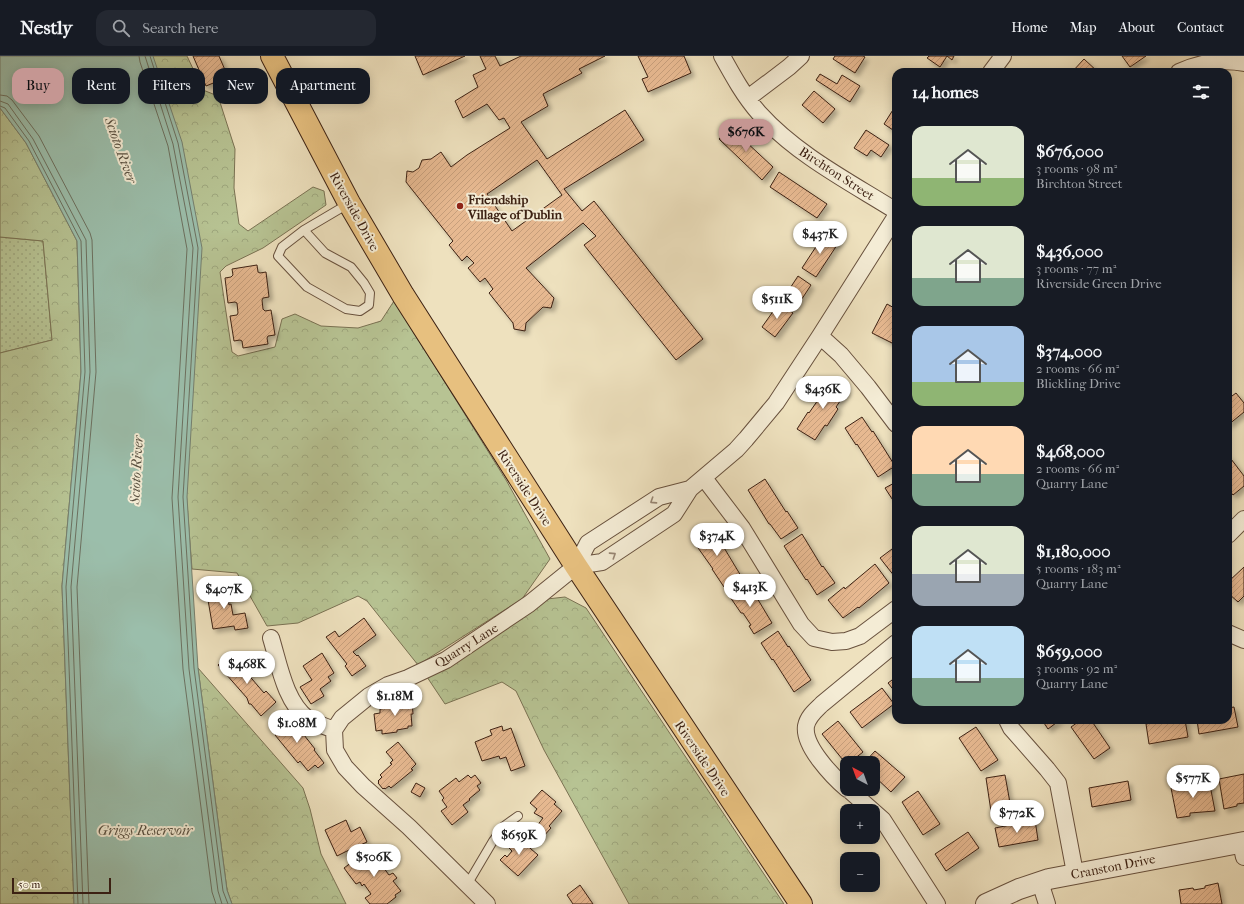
<!DOCTYPE html>
<html lang="en">
<head>
<meta charset="utf-8">
<style>
	body { margin:0; font-family:"IM FELL French Canon",serif; background:#242831; color:#f1f3f6; height:100vh; display:flex; flex-direction:column; font-size:15px; white-space:nowrap }
	* { box-sizing:border-box; margin:0 }
	p { font-size:13px; color:#9ea1a6 }
	.icon { flex:none; width:22px; height:22px; fill:none; stroke:currentColor; stroke-width:2; stroke-linecap:round; stroke-linejoin:round }
	.map { position:relative; flex:1; overflow:hidden }
	.side { position:absolute; left:892px; top:12px; width:340px; height:656px; display:flex; flex-direction:column; background:#171b24; border-radius:12px; box-shadow:0 2px 10px #0003 }
	.side>* { flex:none }
	.banner { position:absolute; left:12px; top:12px; width:380px; height:36px; display:flex; gap:8px }
	.needle { width:26px; rotate:319deg }
	.controls { position:absolute; left:840px; top:700px; display:grid; gap:8px }
	.controls a { display:grid; place-items:center; width:40px; height:40px; border-radius:8px; background:#171b24; box-shadow:0 2px 10px #0003; font-size:20px }
	.scale { position:absolute; left:12px; bottom:10px; width:99px; box-sizing:border-box; padding-left:4px; border:2px solid #3c2113; border-top:0; font-size:11px; line-height:14px; white-space:nowrap; color:#3c2113; -webkit-text-stroke:3px #f4ecd5; paint-order:stroke }
	.price { position:absolute; translate:-50% -34px; padding:0 9px; border-radius:14px; background:#fff; color:#222; font-size:13px; line-height:26px; filter:drop-shadow(0 1px 2px #0008) }
	.price::after { content:''; position:absolute; left:50%; top:24px; width:12px; height:9px; margin-left:-6px; background:inherit; clip-path:polygon(0 0,100% 0,50% 100%) }
	.price.active { background:#c59692; color:#111 }
	ul { padding:0; list-style:none }
	li { display:flex; align-items:center; gap:12px; height:100px; padding:0 20px }
	li span { display:grid; place-items:center; flex:none; width:112px; height:80px; border-radius:12px; color:#555 }
	li>.icon { margin-inline-start:auto }
	span .icon { width:48px; height:48px; fill:#fffc; stroke-width:1 }
	li b { font-size:17px }
	h2 { display:flex; justify-content:space-between; align-items:center; height:48px; padding:0 20px; font-size:17px }
	.chip { padding:0 14px; border-radius:12px; background:#171b24; box-shadow:0 2px 10px #0003; font-size:14px; line-height:36px }
	.chip.active { background:#c59692; color:#111 }
	header { display:flex; align-items:center; gap:24px; box-sizing:border-box; height:56px; padding:0 20px; background:#171b24; border-bottom:1px solid #363941 }
	header strong { font-size:19px }
	nav { display:flex; gap:22px; margin-inline-start:auto; font-size:14px }
	.search { width:280px; height:36px; background:#242831; display:flex; align-items:center; gap:10px; box-sizing:border-box; padding:0 14px; border-radius:12px; color:#9ea1a6; font-size:15px }
	.map>svg:first-child { display:block }
	.grass { fill:url(#grass-dots); stroke:#7a7253 }
	.forest { fill:url(#forest-crowns); stroke:#7a7253 }
	.water { fill:#9bbeab; stroke:#757f6e }
	.lines { fill:none; stroke-linecap:round; stroke-linejoin:round }
	.shore { stroke:#6c705f; stroke-width:1 }
	.building { fill:url(#building-hatch); stroke:#3c2113; fill-rule:evenodd; filter:url(#shadow) }
	.service-casing { stroke:#68513e; stroke-width:10 }
	.minor-casing { stroke:#68513e; stroke-width:18 }
	.tertiary-casing { stroke:#68513e; stroke-width:22 }
	.primary-casing { stroke:#3c2113; stroke-width:24 }
	.service { stroke:#f4ecd5; stroke-width:8 }
	.minor { stroke:#f4ecd5; stroke-width:16 }
	.tertiary { stroke:#f4ecd5; stroke-width:20 }
	.primary { stroke:#e7c07f; stroke-width:22 }
	.oneway { stroke:#988674 }
	.poi-dot { fill:#8f2418; stroke:#f4ecd5; stroke-width:1.5 }
	.labels { text-anchor:middle; stroke-width:4; stroke-linejoin:round; paint-order:stroke }
	.street-label { font-size:13px; fill:#3c2113; stroke:#f4ecd5 }
	.poi-label { font-size:13px; font-weight:bold; fill:#3c2113; stroke:#f4ecd5; text-anchor:start }
	.water-label { font-size:14px; font-style:italic; fill:#585041; stroke:#f4ecd5 }
</style>
</head>
<body>
<header>
<strong>Nestly</strong>
<div class="search"><svg class="icon" aria-label="search" viewBox="0 0 24 24"><circle cx="10" cy="10" r="6"/><path d="M15 15l6 6"/></svg>Search here</div>
<nav><a>Home</a><a>Map</a><a>About</a><a>Contact</a></nav>
</header>
<div class="map">
<svg width="1244" height="848" viewBox="0 0 1244 848">
	<defs>
		<pattern id="grass-dots" width="8" height="8" patternUnits="userSpaceOnUse"><rect width="8" height="8" fill="#b7c393"/><path d="M2 2h.1M6 6h.1" fill="none" stroke="#9ea77e" stroke-width="1.8" stroke-linecap="round"/></pattern>
		<pattern id="forest-crowns" width="20" height="18" patternUnits="userSpaceOnUse"><rect width="20" height="18" fill="#b7c393"/><path d="M2 6a3 3 0 1 1 6 0M12 15a3 3 0 1 1 6 0" fill="none" stroke="#9ea77e"/></pattern>
		<pattern id="building-hatch" width="6" height="6" patternUnits="userSpaceOnUse"><rect width="6" height="6" fill="#e7b991"/><path d="M-1 1l2-2M0 6l6-6M5 7l2-2" fill="none" stroke="#c79f7c"/></pattern>
		<filter id="shadow"><feDropShadow dx="3.5" dy="3.5" stdDeviation="2" flood-color="#0004"/></filter>
	</defs>
	<rect width="100%" height="100%" fill="#eee1be"/>
	<filter id="stains"><feTurbulence type="fractalNoise" baseFrequency=".005" numOctaves="4"/><feColorMatrix values="0 0 0 0 .2 0 0 0 0 .09 0 0 0 0 .02 0 0 0 .5 -.17"/></filter>
	<radialGradient id="worn" r=".72"><stop offset=".6" stop-color="#630" stop-opacity="0"/><stop offset="1" stop-color="#630" stop-opacity=".3"/></radialGradient>
	<path class="grass" d="M0 181 43 185 52 284 0 297Z"/>
	<path class="forest" d="M153 0H187L203 34 218 40 235 93 234 132 239 168 248 175 313 131 324 135 326 149 263 192 226 210 220 216 232 296 238 300 275 291 282 263 295 258 321 270 358 272 381 265 394 245 506 424 550 503 522 543 418 609 367 545 358 540 298 567 267 570 237 517 192 513Z
		M0 52 26 87 77 185 81 316 62 530 74 848H0V297L52 284 43 185 0 181Z
		M565 541 586 552 784 848H629L544 694 516 635 502 626 445 648 427 621 547 543Z
		M198 612 303 732 310 753 321 798 346 848H232L227 834Z"/>
	<path class="water" d="M0 0H153L182 86 202 192 187 441 198 612 227 834 232 848H74L62 530 81 316 77 185 26 87 0 52Z"/>
	<g class="lines">
		<path class="shore" d="M139 0 140 6 168 90 187 193 172 442 183 613 212 836 216 848
			M145 0 173 88 193 192 178 441 189 613 218 835 222 848
			M150 0 178 87 198 192 183 441 194 612 223 835 228 848
			M0 39 7 40 12 44 39 80 90 177 92 184 96 316 77 531 89 848
			M0 45 8 48 33 83 86 184 90 316 71 531 83 848
			M0 50 5 52 29 85 81 185 85 316 66 531 78 848"/>
	</g>
	<path class="building" d="M193 0H219L228 21 206 30Z
		M415 0H465L423 19Z
		M480 0H495L500 10 521 0H605L579 13 582 17 543 38 548 50 521 66 547 103 625 54 644 84 564 133 582 155 594 145 703 283 676 304 584 189 596 180 583 167 526 212 554 242 551 252 543 251 526 267 525 275 514 273 513 267 489 237 493 233 485 222 480 226 468 212 474 207 467 200 462 205 449 189 453 185 406 126 407 115 413 116 419 112 422 104 431 103 441 96 451 111 467 99 510 72 504 62 499 64 487 48 463 62 455 45 478 31 473 19 486 13ZM537 104 562 139 512 175 487 138Z
		M638 0H684L691 17 648 36 642 23 648 21Z
		M835 0H863L865 1 855 17 833 3Z
		M929 0H954L952 4 947 0 940 11 927 2Z
		M1122 0H1146L1130 11Z
		M1084 3 1098 16H1072Z
		M820 18 837 28 842 19 860 30 850 46 816 24Z
		M814 35 835 53 823 67 802 49Z
		M896 49V76L884 68Z
		M730 71 773 111 762 124 719 83Z
		M866 74 889 89 881 101 871 94 867 100 854 92Z
		M779 116 827 148 817 162 770 131Z
		M825 177 839 186 816 221 802 212Z
		M257 209 258 216 260 217 266 216 269 241 263 242 262 244 263 253 265 255 271 254 275 279 268 280 267 282 268 288 243 292 242 285 240 284 234 285 230 260 237 259 238 257 237 247 235 246 228 247 225 222 231 221 233 219 232 213Z
		M798 220 811 229 794 255 781 246Z
		M779 247 793 257 775 281 762 271Z
		M887 248 896 253V289L872 277Z
		M828 323 847 335 836 351 838 353 827 370 825 369 815 384 797 373 808 356 809 357 820 341 817 340Z
		M1236 337 1244 347V356L1228 369V343Z
		M862 361 872 376 873 375 895 410 878 421 857 388 856 389 845 372Z
		M1228 399 1244 420V430L1233 439 1228 433Z
		M765 423 786 456 787 455 798 472 781 483 770 468H769L748 434Z
		M896 426V449L885 432Z
		M708 471 718 486 720 485 741 520 724 531 712 513H713L691 482Z
		M802 478 822 511 823 510 835 527 817 539 807 523 806 524 784 490Z
		M896 490V520L895 521 880 502Z
		M875 508 889 527 859 552 858 551 843 562 828 544 844 531 845 533Z
		M1244 511V540L1238 546 1228 537V526Z
		M225 524 229 549 231 548 233 559 245 557 248 572 235 574 234 570 213 573 208 544 213 543 210 531 218 529 217 526Z
		M745 527 756 543 757 542 772 567 754 578 749 570 751 569 743 557H741L728 538Z
		M364 562 376 579 353 596 357 600 358 599 366 610 352 620 345 610 347 608 326 581 335 575 339 581Z
		M778 575 788 591 789 590 811 624 794 636 773 603 772 604 761 587Z
		M322 597 334 617 328 621 331 625 320 633 324 640 311 648 300 631 312 624 303 610Z
		M231 598 242 611 247 609 249 612 246 616 264 637 266 635 276 646 261 660 251 648H249L247 642 218 609Z
		M896 621V637L888 627Z
		M882 632 894 648 862 672 850 656Z
		M412 644 413 658H411L412 670H408V672L397 674V676L382 678V674L376 675 374 658 380 657V653L387 652V649L394 648V651H397L396 646Z
		M1234 651 1238 671 1199 678 1197 664H1228V652Z
		M284 659 302 680 304 679 315 693 314 694 324 707 318 712 315 709 308 715 300 705 298 707 275 679 278 676 272 669Z
		M1042 664H1060L1048 673Z
		M1081 664H1091L1110 692 1094 703 1071 671Z
		M1167 664H1185L1188 681 1149 688 1146 668Z
		M838 665 863 696 849 707H847V709L822 678Z
		M502 670 503 675 511 672 525 710 511 715 506 701 500 703 499 700 482 705 475 686 492 679 490 674Z
		M976 671 998 704 981 715 959 682Z
		M398 686 416 708 411 713 413 714 391 732 389 730 385 733 384 732 383 733 378 727 379 726 378 725 382 721 380 719 392 708 390 707 393 704 386 696Z
		M875 695 905 721 891 736 873 719V707H864Z
		M1244 718V747L1237 748V750L1224 753 1219 723Z
		M468 719 471 722 475 719 481 727 477 730 480 734 469 743 470 744 463 749 468 756 452 769 441 755 447 751 442 744 444 742 439 735 456 722 459 726Z
		M1005 719 1012 758 992 762 986 722Z
		M1209 724 1215 755 1190 757V760L1177 762 1171 732Z
		M1128 725 1131 744 1092 751 1089 732Z
		M416 727 425 732 420 741 411 736Z
		M542 734 556 746 554 748 562 755 549 770 551 772 542 782 533 775 543 762 534 757 537 753 530 747Z
		M918 735 940 768 923 779 902 746Z
		M346 764 351 776 360 771 367 786 356 791 359 796 354 799 351 793 337 800 325 774Z
		M1035 764 1038 784 999 791 995 772Z
		M968 776 979 792 946 815 935 798Z
		M516 780 538 799 518 820 500 804 505 799 507 801 512 795 507 790Z
		M372 791 382 805 380 807 389 819 393 817 397 822 393 825 401 835 395 839 396 841 387 848H370L365 842 371 838 364 828 362 830 360 826 356 828 344 812Z
		M1218 827 1222 848H1181L1179 834 1193 832 1194 834 1205 832V830Z
		M580 829 593 848H573L567 839Z"/>
	<g class="lines">
		<g class="service-casing">
			<path id="service" d="M304 174 325 197 351 211 364 227 370 237 369 249 360 255 346 253 307 231 278 200 282 191 304 174 348 148
				M467 829 493 785 504 770 518 760"/>
		</g>
		<g class="minor-casing">
			<path id="minor" d="M722 0C733 20 744 40 759 57 797 99 848 125 896 155
				M991 16 1003 0
				M1179 16C1199 7 1222 3 1244 7
				M748 42 789 11 801 0
				M820 280 841 299 868 331 896 368
				M704 422 742 472 801 568 814 582 832 586 846 585 860 580 896 553
				M1228 479 1244 463
				M576 510 602 506 674 458 690 433 736 394 746 383 776 347 820 280 896 160
				M1228 577 1244 584
				M271 582C279 608 285 646 308 663 316 668 325 670 334 674
				M1007 664 1011 672 1047 713 1058 727 1075 817
				M847 733C833 721 803 690 806 670 808 660 816 654 822 648L896 587
				M848 733 883 764 937 848
				M1241 787 1244 801
				M1040 826 1047 848
				M487 848 409 771 363 730 345 711 335 694 334 674 342 662 369 640 388 629 408 622 446 604 529 548 576 510 588 487 659 441 690 433"/>
		</g>
		<g class="tertiary-casing">
			<path id="tertiary" d="M986 848 1019 833 1049 823 1244 786"/>
		</g>
		<g class="primary-casing">
			<path id="primary" d="M272 0 349 147 403 239 576 510 801 848"/>
		</g>
		<use href="#service" class="service"/>
		<use href="#minor" class="minor"/>
		<use href="#tertiary" class="tertiary"/>
		<use href="#primary" class="primary"/>
	</g>
	<defs><path id="oneway-chevron" d="M-2-3.5L2.5 0L-2 3.5" fill="none" stroke-width="1.6" stroke-linecap="round" stroke-linejoin="round"/></defs>
	<g class="oneway">
		<use href="#oneway-chevron" transform="translate(653 445) rotate(147)"/>
		<use href="#oneway-chevron" transform="translate(613 499) rotate(-33)"/>
	</g>
	<circle class="poi-dot" cx="460" cy="150" r="4"/>
	<g class="labels">
		<g class="street-label">
			<text transform="translate(837 117) rotate(33)" y="5">Birchton Street</text>
			<text transform="translate(355 155) rotate(61)" y="5">Riverside Drive</text>
			<text transform="translate(525 431) rotate(57)" y="5">Riverside Drive</text>
			<text transform="translate(466 589) rotate(-32)" y="5">Quarry Lane</text>
			<text transform="translate(703 702) rotate(56)" y="5">Riverside Drive</text>
			<text transform="translate(1113 810) rotate(-11)" y="5">Cranston Drive</text>
		</g>
		<g class="poi-label">
			<text x="468" y="148">Friendship<tspan x="468" dy="15">Village of Dublin</tspan></text>
		</g>
		<g class="water-label">
			<text transform="translate(121 94) rotate(70)" y="5">Scioto River</text>
			<text transform="translate(136 414) rotate(-87)" y="5">Scioto River</text>
			<text x="145" y="779">Griggs Reservoir</text>
		</g>
	</g>
	<rect width="100%" height="100%" filter="url(#stains)"/>
	<rect width="100%" height="100%" fill="url(#worn)"/>
</svg>
<div class="controls">
<a><svg class="needle" viewBox="-14 -14 28 28"><path d="M0-13l5 13h-10z" fill="#e53935"/><path d="M0 13l5-13h-10z" fill="#9ea1a6"/></svg></a>
<a>+</a>
<a>−</a>
</div>
<div class="scale">50 m</div>
<b class="price active" style="left:746px;top:97px">$676K</b>
<b class="price" style="left:820px;top:199px">$437K</b>
<b class="price" style="left:777px;top:264px">$511K</b>
<b class="price" style="left:823px;top:354px">$436K</b>
<b class="price" style="left:717px;top:501px">$374K</b>
<b class="price" style="left:750px;top:552px">$413K</b>
<b class="price" style="left:224px;top:554px">$407K</b>
<b class="price" style="left:247px;top:629px">$468K</b>
<b class="price" style="left:395px;top:661px">$1.18M</b>
<b class="price" style="left:297px;top:688px">$1.08M</b>
<b class="price" style="left:1193px;top:743px">$577K</b>
<b class="price" style="left:1017px;top:778px">$772K</b>
<b class="price" style="left:519px;top:800px">$659K</b>
<b class="price" style="left:374px;top:822px">$506K</b>
<div class="banner">
<a class="chip active">Buy</a>
<a class="chip">Rent</a>
<a class="chip">Filters</a>
<a class="chip">New</a>
<a class="chip">Apartment</a>
</div>
<section class="side">
<h2>14 homes<svg class="icon" aria-label="filters" viewBox="0 0 24 24"><path d="M4 7h16M4 17h16"/><circle cx="9" cy="7" r="2"/><circle cx="15" cy="17" r="2"/></svg></h2>
<ul>
<li><span style="background:linear-gradient(#dfe7d0 65%,#8fb573 0)"><svg class="icon" aria-label="home" viewBox="0 0 24 24"><path d="M3 11l9-7 9 7M6 9v11h12V9"/></svg></span><div><b>$676,000</b><p>3 rooms · 98 m²</p><p>Birchton Street</p></div></li>
<li><span style="background:linear-gradient(#dfe7d0 65%,#7fa58c 0)"><svg class="icon" aria-label="home" viewBox="0 0 24 24"><path d="M3 11l9-7 9 7M6 9v11h12V9"/></svg></span><div><b>$436,000</b><p>3 rooms · 77 m²</p><p>Riverside Green Drive</p></div></li>
<li><span style="background:linear-gradient(#a9c7e8 70%,#8fb573 0)"><svg class="icon" aria-label="home" viewBox="0 0 24 24"><path d="M3 11l9-7 9 7M6 9v11h12V9"/></svg></span><div><b>$374,000</b><p>2 rooms · 66 m²</p><p>Blickling Drive</p></div></li>
<li><span style="background:linear-gradient(#ffd9b3 60%,#7fa58c 0)"><svg class="icon" aria-label="home" viewBox="0 0 24 24"><path d="M3 11l9-7 9 7M6 9v11h12V9"/></svg></span><div><b>$468,000</b><p>2 rooms · 66 m²</p><p>Quarry Lane</p></div></li>
<li><span style="background:linear-gradient(#dfe7d0 60%,#9aa5b1 0)"><svg class="icon" aria-label="home" viewBox="0 0 24 24"><path d="M3 11l9-7 9 7M6 9v11h12V9"/></svg></span><div><b>$1,180,000</b><p>5 rooms · 183 m²</p><p>Quarry Lane</p></div></li>
<li><span style="background:linear-gradient(#bfe0f5 65%,#7fa58c 0)"><svg class="icon" aria-label="home" viewBox="0 0 24 24"><path d="M3 11l9-7 9 7M6 9v11h12V9"/></svg></span><div><b>$659,000</b><p>3 rooms · 92 m²</p><p>Quarry Lane</p></div></li>
</ul>
</section>
</div>
</body>
</html>
